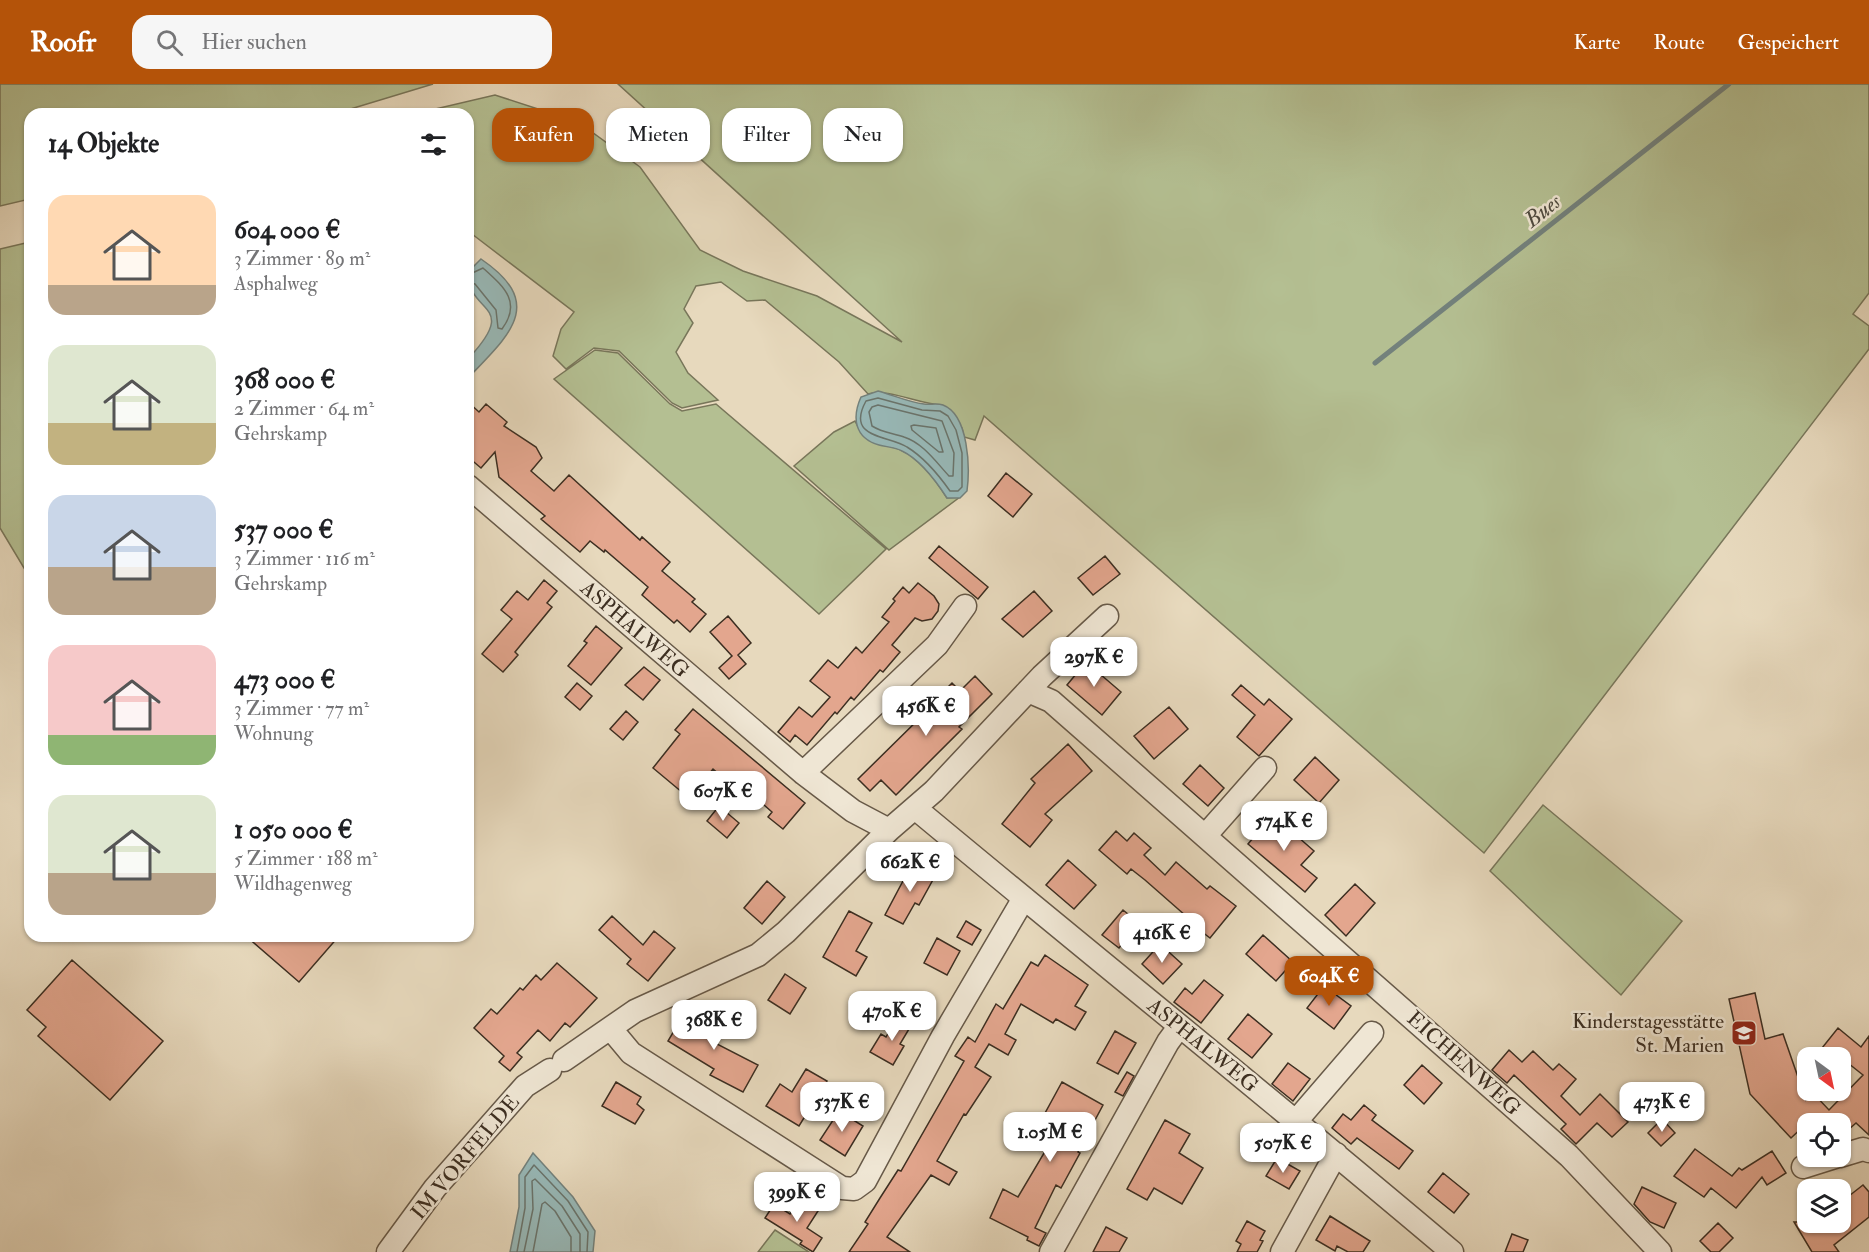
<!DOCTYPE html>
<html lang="de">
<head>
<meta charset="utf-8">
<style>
	body { margin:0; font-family:"IM FELL Double Pica",serif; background:#f6f6f6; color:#202124; height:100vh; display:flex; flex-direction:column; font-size:22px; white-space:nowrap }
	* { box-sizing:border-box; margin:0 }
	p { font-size:20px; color:#757577 }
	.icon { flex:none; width:33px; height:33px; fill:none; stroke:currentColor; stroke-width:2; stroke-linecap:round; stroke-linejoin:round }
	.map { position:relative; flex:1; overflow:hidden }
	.side { position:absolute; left:24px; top:24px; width:450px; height:834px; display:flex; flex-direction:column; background:#fff; border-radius:18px; box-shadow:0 2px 4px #0004 }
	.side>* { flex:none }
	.top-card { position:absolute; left:492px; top:24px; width:570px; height:54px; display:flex; gap:12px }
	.needle { width:39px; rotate:147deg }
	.fabs { position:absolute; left:1797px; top:963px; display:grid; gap:12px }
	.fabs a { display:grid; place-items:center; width:54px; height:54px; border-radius:12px; background:#fff; box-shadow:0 2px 4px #0004; font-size:30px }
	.price { position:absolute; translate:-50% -51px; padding:0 14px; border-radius:12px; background:#fff; color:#222; font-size:20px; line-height:39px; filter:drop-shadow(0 2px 3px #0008) }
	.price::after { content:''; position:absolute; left:50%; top:36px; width:18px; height:14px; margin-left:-9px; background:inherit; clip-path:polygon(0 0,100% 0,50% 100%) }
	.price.selected { background:#b45309; color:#fff }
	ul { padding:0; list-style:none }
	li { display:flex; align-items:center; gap:18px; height:150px; padding:0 24px }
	li span { display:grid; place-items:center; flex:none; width:168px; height:120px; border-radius:18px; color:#555 }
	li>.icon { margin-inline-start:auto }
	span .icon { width:72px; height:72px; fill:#fffc; stroke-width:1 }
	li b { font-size:26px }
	h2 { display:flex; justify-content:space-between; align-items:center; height:72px; padding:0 24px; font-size:26px }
	.pill { padding:0 21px; border-radius:18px; background:#fff; box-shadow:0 2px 4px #0004; font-size:21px; line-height:54px }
	.pill.selected { background:#b45309; color:#fff }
	header { display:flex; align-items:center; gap:36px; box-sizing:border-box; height:84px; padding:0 30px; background:#b45309; color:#fff }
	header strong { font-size:28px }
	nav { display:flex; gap:33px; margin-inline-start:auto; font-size:21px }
	.search { width:420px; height:54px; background:#f6f6f6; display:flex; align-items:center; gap:15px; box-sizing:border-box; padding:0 21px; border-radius:18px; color:#757577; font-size:22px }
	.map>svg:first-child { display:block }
	.green { fill:#b4bf92; stroke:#78765a; stroke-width:1.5 }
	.water { fill:#98b9b8; stroke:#73817c; stroke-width:1.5 }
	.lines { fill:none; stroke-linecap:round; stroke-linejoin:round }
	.shore { stroke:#6a746c; stroke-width:1.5 }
	.stream { stroke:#73817c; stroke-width:5 }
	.building { fill:#e3a68e; stroke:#3c2e21; stroke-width:1.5 }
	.minor-casing { stroke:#675948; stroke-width:25 }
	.minor { stroke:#efe6d4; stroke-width:22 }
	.labels { text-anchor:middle; stroke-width:5; stroke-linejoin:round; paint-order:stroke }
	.street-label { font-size:21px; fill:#3c2e21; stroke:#efe6d4 }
	.poi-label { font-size:21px; fill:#3c2e21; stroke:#efe6d4; text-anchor:end }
	.water-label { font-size:22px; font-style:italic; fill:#4e4a3f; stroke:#efe6d4 }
</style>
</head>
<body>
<header>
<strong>Roofr</strong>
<div class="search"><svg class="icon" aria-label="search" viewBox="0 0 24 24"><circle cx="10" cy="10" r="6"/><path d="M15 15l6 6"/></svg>Hier suchen</div>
<nav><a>Karte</a><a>Route</a><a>Gespeichert</a></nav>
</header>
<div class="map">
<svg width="1869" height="1168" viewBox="0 0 1869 1168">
	<rect width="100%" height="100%" fill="#e7d9bd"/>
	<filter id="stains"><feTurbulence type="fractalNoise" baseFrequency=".00333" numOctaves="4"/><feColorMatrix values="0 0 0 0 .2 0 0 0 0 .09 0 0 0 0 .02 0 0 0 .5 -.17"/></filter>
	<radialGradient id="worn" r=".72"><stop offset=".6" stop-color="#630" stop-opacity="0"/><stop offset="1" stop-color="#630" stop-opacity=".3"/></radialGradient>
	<path class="green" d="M0 0H433L334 30H30V115L0 122Z
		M618 0H1869V209L1853 230 1869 242V265L1484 769 984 332 975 356 964 353 962 344 942 321C918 320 888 304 868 310L839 278 765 216 747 217 721 198 696 202 684 225 693 239 676 268 688 289 718 316 682 324 672 319 619 267 594 264 566 285 553 272 561 245 574 228 468 147V30H414L495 11 578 38 640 83 700 166 743 187 817 212 902 258Z
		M30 158V494L0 444V165Z
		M595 266 618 269 670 320 682 327 716 320 886 465 819 530 554 295Z
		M855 337C867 363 878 356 901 366 920 374 936 397 947 414L960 413 889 466 794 382 834 348Z
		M1543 721 1682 837 1621 911 1490 787Z
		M775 1146 809 1168H758Z"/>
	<path class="water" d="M481 175C547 220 509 251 468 294V275C521 218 468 232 468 188Z
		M878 307C893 311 908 318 924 320 930 321 937 319 943 321 969 331 970 384 967 407L960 414H947C936 397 921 376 902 367 895 363 886 363 879 361 854 354 852 333 861 313Z
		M533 1069 573 1113 595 1147 593 1168H510L519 1123V1091Z"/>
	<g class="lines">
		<path class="shore" d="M468 191 483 184C504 203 522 218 502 245L498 244 496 226 475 200 468 198
			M878 314 922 326 940 327 948 332 956 346 962 369V403L958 407H950C938 390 925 374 907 363 889 351 845 355 866 317Z
			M878 321 942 337 954 369 953 392H949C936 378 923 359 904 353 893 349 883 349 872 342L869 328 872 323Z
			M914 341 936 344 943 368H939L912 346 911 342Z
			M517 1168 525 1124V1093L534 1081 568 1117 588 1148 587 1168
			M524 1168 533 1125 532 1097 535 1095 562 1122 580 1150V1168
			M533 1168 542 1120 545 1118 555 1127 571 1153V1168"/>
		<path class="stream" d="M1375 279 1729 0"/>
	</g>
	<path class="building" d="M468 318 479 328 486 320 507 338 504 342 536 363 542 374 531 387 554 407 569 391 640 456 642 453 670 478 662 487 695 515 692 518 706 530 690 548 677 536 674 539 642 511 648 503 605 466 604 468 590 457 580 468 541 435 545 432 499 393 495 368 481 384 468 373Z
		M1006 389 1032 410 1013 433 988 412Z
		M939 462 988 503 978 515 929 474Z
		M1105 472 1120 490 1093 511 1078 494Z
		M544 496 557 507 547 519 552 523 515 568 518 571 503 588 482 570 512 535 501 526 517 507 528 516Z
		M918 499 934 512 939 520 938 527 932 535 922 537 915 534 892 561 900 568 883 588 880 586 854 616 851 613 837 630 835 628 807 661 795 651 790 658 778 648 799 623 812 633 830 613 810 597 828 576 838 584 856 563 862 569 889 538 882 533 895 517 893 515 903 503 909 509Z
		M1034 507 1052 527 1023 553 1002 535Z
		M728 532 751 559 738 571 746 580 729 595 719 584 732 572 710 548Z
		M596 542 622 564 591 601 568 582 587 559 584 557Z
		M1086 578 1121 608 1102 631 1067 601Z
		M644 583 660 596 643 616 625 601Z
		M975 592 992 610 959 643 962 645 896 711 881 696 870 707 858 695 935 619 934 617 952 599 960 607Z
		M577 599 592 612 580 626 565 613Z
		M1241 601 1264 621 1269 615 1292 635 1259 672 1237 653 1255 631 1232 611Z
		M1169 623 1188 645 1154 675 1134 652Z
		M693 625 805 719 783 745 768 733 772 728 748 707 739 718 729 709 734 703 713 685 689 714 653 684 680 650 675 646Z
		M626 627 638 638 623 656 610 645Z
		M1068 660 1092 687 1045 730 1052 736 1030 763 1002 740 1035 699 1031 695Z
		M1315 673 1339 696 1319 719 1294 696Z
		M1200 681 1224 704 1208 722 1183 700Z
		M719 722 739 739 727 754 707 737Z
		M1273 731 1314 767 1301 781 1317 794 1305 808 1248 760Z
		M1116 747 1127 757 1134 749 1151 764 1144 771 1165 791 1176 778 1207 805 1210 802 1236 822 1210 854 1184 834 1186 832 1145 796 1131 785 1127 790 1099 766Z
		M1068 776 1096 801 1074 825 1046 801Z
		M912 780 935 792 919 821 915 819 903 840 885 831Z
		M767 797 785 813 762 840 744 824Z
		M1355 800 1375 819 1346 852 1325 831Z
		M1123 826 1139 839 1119 864 1102 851Z
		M849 827 872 839 856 867 867 873 856 892 823 873Z
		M612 832 643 861 654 847 675 864 648 897 627 880 631 875 599 846Z
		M966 837 981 846 972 861 957 853Z
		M1263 851 1293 878 1276 897 1246 870Z
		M246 852H339L299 898Z
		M937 854 960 867 947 891 924 879Z
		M1160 860 1182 880 1163 900 1142 880Z
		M1045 871 1088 901 1075 922 1086 928 1075 946 1056 935 1053 939 1021 920 1005 950 1016 956 1008 971 989 960 975 983 991 993 966 1031 964 1030 937 1077 957 1088 949 1101 931 1091 887 1153 910 1168H849L868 1140 865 1138 880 1114 898 1086 901 1087 964 977 955 972 968 953 975 958 996 920 1003 925 1031 878 1038 882Z
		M72 876 163 957 110 1016 38 952 46 943 27 926Z
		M557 879 597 914 570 943 565 939 550 957 538 946 517 969 522 973 510 987 499 978 504 972 474 944 491 925 497 930 520 904 523 906 536 891 541 896Z
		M785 890 806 904 790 930 768 916Z
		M1204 896 1223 911 1201 939 1174 918 1185 904 1192 910Z
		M1324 902 1351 922 1334 945 1307 924Z
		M1755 909 1765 955 1783 950 1806 1016 1813 1009 1829 1026 1863 991 1834 968 1829 974H1814L1838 944 1861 963 1869 952V1051L1856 1039 1840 1053V1040H1806L1791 1054 1750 1010 1729 915Z
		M707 927 725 938 713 958 758 981 743 1008 710 991 714 985 668 957 681 935 696 945Z
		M1248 930 1272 950 1252 974 1228 955Z
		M898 932 912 940 900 960 904 962 893 981 870 968 881 950 886 953Z
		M1115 947 1136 959 1118 990 1097 979Z
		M1509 966 1522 978 1533 967 1553 986 1559 980 1576 995 1561 1012 1580 1031 1600 1010 1628 1038 1612 1053 1597 1039 1576 1060 1561 1045 1566 1040 1514 991 1507 999 1492 986Z
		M1288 979 1310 995 1293 1017 1272 1000Z
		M1422 981 1442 999 1424 1020 1404 1001Z
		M806 985 827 997 799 1042 766 1022 780 1000 792 1008Z
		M1127 988 1134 992 1123 1012 1115 1008Z
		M616 998 641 1013 637 1020 644 1026 635 1040 602 1022Z
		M1062 998 1103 1021 1078 1068 1080 1069 1061 1104 1056 1101 1035 1144 1046 1149 1039 1162 1027 1156 1028 1153 990 1134 1003 1105 1018 1113 1053 1054 1050 1052 1058 1039 1044 1031Z
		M1364 1021 1376 1031 1372 1036 1413 1067 1399 1085 1357 1054 1351 1060 1332 1044 1343 1030 1351 1036Z
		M839 1027 863 1042 845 1072 820 1056Z
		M1662 1035 1675 1049 1661 1062 1648 1049Z
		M1165 1036 1190 1050 1179 1069 1203 1084 1182 1120 1154 1104 1147 1116 1127 1105Z
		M1695 1065 1732 1092 1739 1084 1742 1086 1772 1067 1786 1089 1767 1101 1762 1093 1736 1124 1711 1104 1704 1113 1674 1092Z
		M1277 1074 1300 1087 1289 1105 1266 1092Z
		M1443 1089 1469 1110 1454 1129 1428 1108Z
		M1863 1101 1869 1108V1133L1834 1161 1839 1168H1812L1794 1138H1840V1119Z
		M1642 1103 1676 1119 1664 1144 1650 1138 1634 1120Z
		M799 1116 818 1127 807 1144 822 1154 813 1168 800 1160 802 1157 765 1134 774 1120 790 1130Z
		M1330 1132 1370 1157 1363 1168H1348L1337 1162 1335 1167 1316 1156Z
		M1247 1137 1265 1147 1260 1156 1263 1157 1257 1168H1237L1241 1160 1236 1157Z
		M1718 1139 1733 1154 1719 1168H1711L1700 1157Z
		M1106 1143 1127 1154 1119 1168H1093Z
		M1512 1150 1528 1156 1523 1168H1505Z"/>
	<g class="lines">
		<g class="minor-casing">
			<path id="minor" d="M468 402 803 689 853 727 889 746
				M1028 607 1051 617 1569 1072 1660 1168
				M803 689 937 561 965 522
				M915 724C1094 873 1275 1018 1452 1168
				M1205 752 1265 684
				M611 945 631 969 842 1104 854 1105 865 1097 943 952 1024 814
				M564 976 635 927 758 871 786 848 889 746 934 707 1042 592 1107 532
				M1297 1036 1372 949
				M1840 1072 1863 1065 1869 1067
				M1803 1083 1838 1072
				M388 1168 435 1104 525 1002 550 986
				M1051 1168 1168 958 1179 943
				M1282 1168 1336 1070"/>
		</g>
		<use href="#minor" class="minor"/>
	</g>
	<defs>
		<g id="school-square" transform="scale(1.35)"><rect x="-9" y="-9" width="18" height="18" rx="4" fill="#8f2418" stroke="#efe6d4"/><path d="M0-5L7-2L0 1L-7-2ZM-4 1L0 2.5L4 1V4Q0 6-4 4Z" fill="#fff"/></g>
	</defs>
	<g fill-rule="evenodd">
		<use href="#school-square" x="1744" y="949"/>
	</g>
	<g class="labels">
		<g class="street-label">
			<text transform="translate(635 545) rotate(41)" y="7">ASPHALWEG</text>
			<text transform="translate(1203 961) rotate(39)" y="7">ASPHALWEG</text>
			<text transform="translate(1464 979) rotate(42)" y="7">EICHENWEG</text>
			<text transform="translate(465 1073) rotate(-50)" y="7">IM VORFELDE</text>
		</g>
		<g class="poi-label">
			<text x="1724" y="944">Kinderstagesstätte<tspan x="1724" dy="24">St. Marien</tspan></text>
		</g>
		<g class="water-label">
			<text transform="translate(1542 126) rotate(-38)" y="8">Bues</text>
		</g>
	</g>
	<rect width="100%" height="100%" filter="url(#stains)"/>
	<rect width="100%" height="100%" fill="url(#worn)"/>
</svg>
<div class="fabs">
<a><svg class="needle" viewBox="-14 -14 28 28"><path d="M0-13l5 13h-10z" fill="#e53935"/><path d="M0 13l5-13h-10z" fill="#757577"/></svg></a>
<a><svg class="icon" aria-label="locate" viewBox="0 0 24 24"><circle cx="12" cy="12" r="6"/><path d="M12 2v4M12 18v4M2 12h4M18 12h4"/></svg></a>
<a><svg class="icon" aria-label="layers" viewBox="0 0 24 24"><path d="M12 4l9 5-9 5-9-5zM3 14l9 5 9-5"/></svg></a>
</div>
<b class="price" style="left:1094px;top:604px">297K €</b>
<b class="price" style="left:926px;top:653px">456K €</b>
<b class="price" style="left:723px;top:738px">607K €</b>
<b class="price" style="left:1284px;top:768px">574K €</b>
<b class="price" style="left:910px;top:809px">662K €</b>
<b class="price" style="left:1162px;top:880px">416K €</b>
<b class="price selected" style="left:1329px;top:923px">604K €</b>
<b class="price" style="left:892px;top:958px">470K €</b>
<b class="price" style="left:714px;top:967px">368K €</b>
<b class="price" style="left:842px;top:1049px">537K €</b>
<b class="price" style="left:1662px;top:1049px">473K €</b>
<b class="price" style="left:1050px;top:1079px">1.05M €</b>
<b class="price" style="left:1283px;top:1090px">507K €</b>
<b class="price" style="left:797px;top:1139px">399K €</b>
<div class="top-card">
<a class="pill selected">Kaufen</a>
<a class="pill">Mieten</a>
<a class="pill">Filter</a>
<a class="pill">Neu</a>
</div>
<section class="side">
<h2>14 Objekte<svg class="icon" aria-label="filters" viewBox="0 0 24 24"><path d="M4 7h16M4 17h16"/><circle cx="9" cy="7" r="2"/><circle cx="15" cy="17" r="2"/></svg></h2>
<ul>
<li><span style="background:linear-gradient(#ffd9b3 75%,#b9a48a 0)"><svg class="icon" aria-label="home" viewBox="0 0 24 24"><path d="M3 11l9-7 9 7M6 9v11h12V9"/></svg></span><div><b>604 000 €</b><p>3 Zimmer · 89 m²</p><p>Asphalweg</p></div></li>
<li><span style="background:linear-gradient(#dfe7d0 65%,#c2b280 0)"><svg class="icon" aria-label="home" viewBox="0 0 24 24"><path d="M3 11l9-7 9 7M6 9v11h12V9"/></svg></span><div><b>368 000 €</b><p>2 Zimmer · 64 m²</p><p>Gehrskamp</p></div></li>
<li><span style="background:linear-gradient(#c9d6e8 60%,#b9a48a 0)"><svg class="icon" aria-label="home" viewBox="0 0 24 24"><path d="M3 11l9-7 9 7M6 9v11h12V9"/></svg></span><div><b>537 000 €</b><p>3 Zimmer · 116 m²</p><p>Gehrskamp</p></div></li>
<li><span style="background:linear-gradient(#f6c9c9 75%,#8fb573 0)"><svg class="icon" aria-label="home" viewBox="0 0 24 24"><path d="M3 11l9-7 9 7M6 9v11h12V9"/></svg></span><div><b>473 000 €</b><p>3 Zimmer · 77 m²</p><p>Wohnung</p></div></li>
<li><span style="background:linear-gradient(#dfe7d0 65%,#b9a48a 0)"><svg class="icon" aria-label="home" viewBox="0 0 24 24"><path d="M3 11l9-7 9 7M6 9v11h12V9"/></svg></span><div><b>1 050 000 €</b><p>5 Zimmer · 188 m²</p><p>Wildhagenweg</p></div></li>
</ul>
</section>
</div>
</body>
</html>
